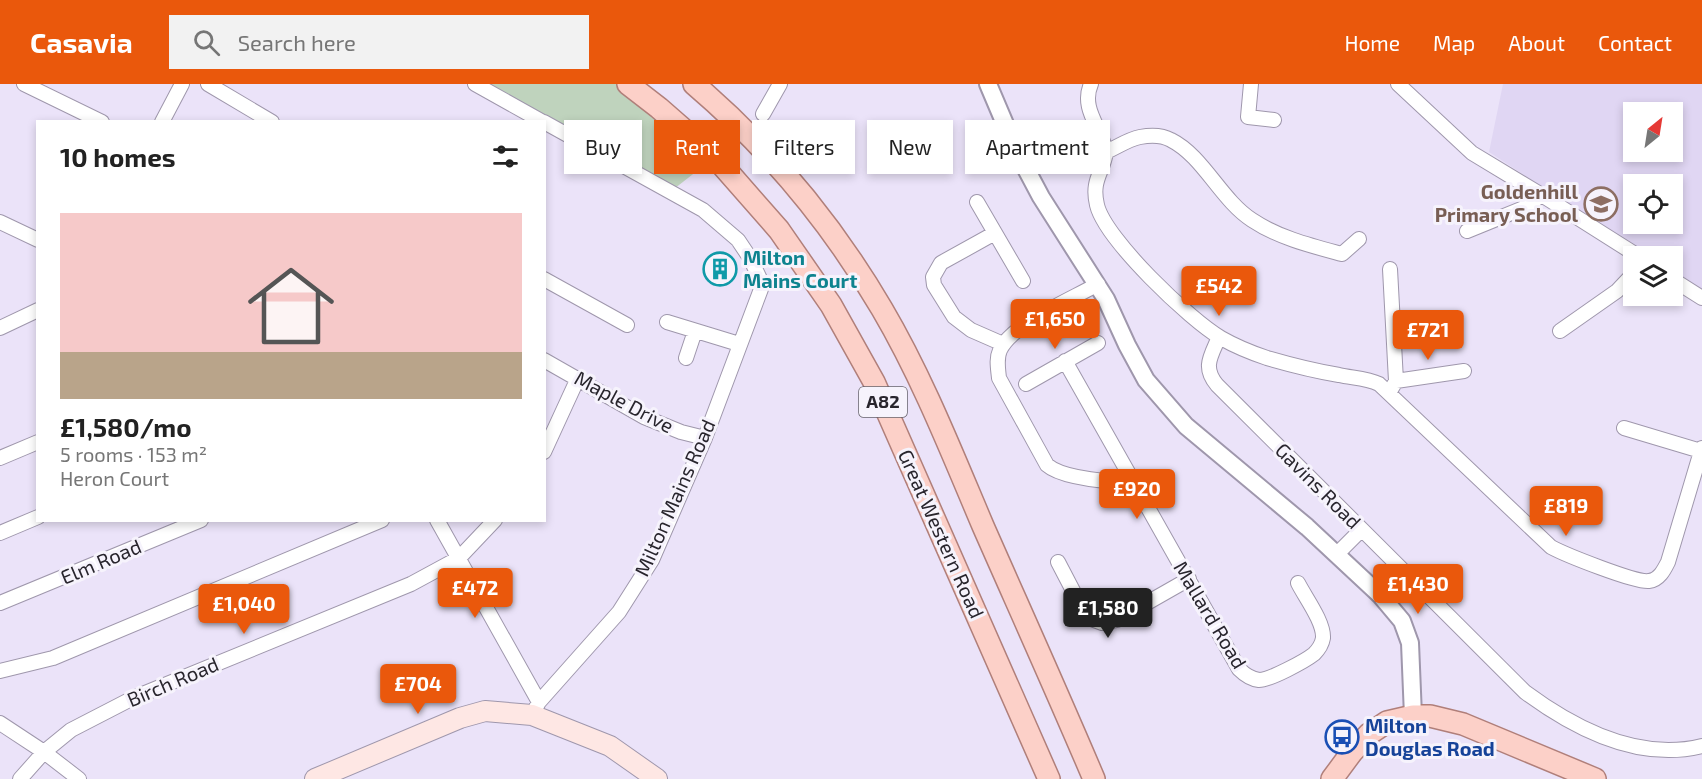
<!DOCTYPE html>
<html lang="en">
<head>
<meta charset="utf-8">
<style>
	body { margin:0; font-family:"Exo 2",sans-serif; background:#f2f2f2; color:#222; height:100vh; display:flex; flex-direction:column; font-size:22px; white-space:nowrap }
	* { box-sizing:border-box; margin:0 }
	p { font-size:20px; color:#767676 }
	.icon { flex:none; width:33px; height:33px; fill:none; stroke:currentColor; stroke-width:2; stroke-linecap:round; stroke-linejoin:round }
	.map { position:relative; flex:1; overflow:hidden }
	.panel { position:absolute; left:36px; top:36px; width:510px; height:402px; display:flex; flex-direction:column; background:#fff; border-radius:0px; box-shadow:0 3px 9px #0003 }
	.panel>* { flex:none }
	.hud { position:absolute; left:564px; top:36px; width:570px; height:54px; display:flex; gap:12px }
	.needle { width:39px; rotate:30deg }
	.controls { position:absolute; left:1623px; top:18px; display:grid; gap:12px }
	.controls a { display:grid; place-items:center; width:60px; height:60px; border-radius:0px; background:#fff; box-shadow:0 3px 9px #0003; font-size:30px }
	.price { position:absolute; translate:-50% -51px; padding:0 14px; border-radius:6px; background:#ea580c; color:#fff; font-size:20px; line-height:39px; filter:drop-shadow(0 2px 3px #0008) }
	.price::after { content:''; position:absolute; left:50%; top:36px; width:18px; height:14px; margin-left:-9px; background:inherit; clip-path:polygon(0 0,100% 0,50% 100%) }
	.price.current { background:#222; color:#fff }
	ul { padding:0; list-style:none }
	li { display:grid; align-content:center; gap:12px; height:318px; padding:0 24px }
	li span { display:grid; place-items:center; height:186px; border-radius:0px; color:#555 }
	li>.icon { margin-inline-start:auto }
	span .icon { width:108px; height:108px; fill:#fffc; stroke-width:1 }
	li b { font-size:26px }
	h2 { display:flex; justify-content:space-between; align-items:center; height:72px; padding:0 24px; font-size:26px }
	.chip { padding:0 21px; border-radius:0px; background:#fff; box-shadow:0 3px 9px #0003; font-size:21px; line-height:54px }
	.chip.current { background:#ea580c; color:#fff }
	header { display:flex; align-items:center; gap:36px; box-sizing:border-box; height:84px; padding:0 30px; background:#ea580c; color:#fff }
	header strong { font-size:28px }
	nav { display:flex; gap:33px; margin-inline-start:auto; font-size:21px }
	.search { width:420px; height:54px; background:#f2f2f2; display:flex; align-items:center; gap:15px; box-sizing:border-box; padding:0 21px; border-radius:0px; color:#767676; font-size:22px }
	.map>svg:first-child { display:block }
	.built { fill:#e0d6f3; fill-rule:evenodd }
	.green { fill:#bfd3bd }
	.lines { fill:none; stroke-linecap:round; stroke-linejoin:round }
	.minor-casing { stroke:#9f97ac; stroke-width:16 }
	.tertiary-casing { stroke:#9f97ac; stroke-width:20 }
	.secondary-casing { stroke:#9f97ac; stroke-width:22 }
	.primary-casing { stroke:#b07f7a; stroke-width:24 }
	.minor { stroke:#fff; stroke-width:14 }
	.tertiary { stroke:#fff; stroke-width:16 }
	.secondary { stroke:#fee7e4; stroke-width:20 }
	.primary { stroke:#fcd0c8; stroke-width:21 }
	.labels { text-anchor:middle; stroke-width:6; stroke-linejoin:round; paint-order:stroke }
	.shield { fill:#f6f3fc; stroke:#66636b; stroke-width:1.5 }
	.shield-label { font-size:18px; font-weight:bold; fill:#28252d }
	.education-label { font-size:20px; font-weight:bold; fill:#785e54; stroke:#f6f3fc; text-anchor:end }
	.culture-label { font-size:20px; font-weight:bold; fill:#0d838f; stroke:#f6f3fc; text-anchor:start }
	.street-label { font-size:20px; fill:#28252d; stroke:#f6f3fc }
	.transit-label { font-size:20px; font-weight:bold; fill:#164399; stroke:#f6f3fc; text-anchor:start }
</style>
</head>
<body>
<header>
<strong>Casavia</strong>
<div class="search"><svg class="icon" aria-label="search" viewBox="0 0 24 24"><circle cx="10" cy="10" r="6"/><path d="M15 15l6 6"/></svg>Search here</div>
<nav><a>Home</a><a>Map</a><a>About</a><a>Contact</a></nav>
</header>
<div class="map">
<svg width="1702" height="695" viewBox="0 0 1702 695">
	<rect width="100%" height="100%" fill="#ebe3f9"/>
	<path class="built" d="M1503 0H1702V208L1673 189 1672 172H1648L1489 68ZM1634 28H1672V68H1634ZM1634 100H1672V140H1634Z"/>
	<path class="green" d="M475 0H628L715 73 670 108Z"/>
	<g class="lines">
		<g class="minor-casing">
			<path id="minor" d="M24 0 102 38
				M208 0 272 38
				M475 0 543 38
				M1091 0C1080 25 1102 44 1106 68
				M1251 0 1248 33 1274 36
				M1398 0 1472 69 1540 110 1638 172
				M763 30 780 0
				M162 38 182 0
				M1106 68C1103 89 1091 96 1097 121 1105 155 1190 236 1221 254 1235 262 1252 269 1267 274 1291 281 1315 287 1339 291 1352 294 1367 294 1379 300L1551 463C1566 471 1636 499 1649 497 1659 496 1664 486 1668 478L1702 364
				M1106 68C1117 63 1129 55 1140 53 1150 51 1162 51 1171 56 1203 72 1221 116 1252 136 1279 154 1312 162 1342 170L1359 155
				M977 118 1023 197
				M0 138 38 156
				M1467 147 1531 121 1540 110
				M995 149 941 179 933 193 934 201 954 233 971 246 1003 260
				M544 195 627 241
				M1672 195 1702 214
				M1098 200C1072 215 1012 240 1000 266 996 275 998 284 999 294L1047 381C1063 395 1112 398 1134 399L1239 585C1244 590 1251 595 1259 596 1270 596 1305 577 1314 570 1318 566 1322 560 1323 554 1324 538 1305 513 1298 499
				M667 238 739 260
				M0 244 38 226
				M1560 247 1617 207 1634 189
				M1219 253C1211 272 1202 283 1217 301L1525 608C1575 645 1638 678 1702 662
				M686 274 695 247
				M544 276 644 333 681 348 705 354
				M1065 277 1134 399
				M1396 297 1464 287
				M1026 300 1098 259
				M1389 309 1396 297 1390 185
				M1624 344 1701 367
				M544 368 578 294
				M0 374 38 358
				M437 436 539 618
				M0 449 38 433
				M1337 470 1361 446
				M1058 478 1082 524 1094 536 1102 539 1117 536 1189 495
				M0 519 201 436
				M0 587 53 574 382 436
				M532 631 539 618 619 528 652 476 705 354 761 205V197L750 174 738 156 703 126 544 38
				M0 639 44 668 79 695
				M20 695 44 668 71 646 133 614 411 500 459 474 495 436"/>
		</g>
		<g class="tertiary-casing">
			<path id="tertiary" d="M988 0 1016 66 1041 113 1106 215 1127 261 1146 296 1186 342 1307 443 1381 512 1402 537 1410 559 1413 632"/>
		</g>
		<g class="secondary-casing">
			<path id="secondary" d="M315 695 460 634 485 627 532 631 610 662 657 695"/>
		</g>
		<g class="primary-casing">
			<path id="primary" d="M628 0 659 24 715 73 779 146 831 221 874 298 1049 695
				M694 0C769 64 832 140 882 225 922 293 952 369 983 442 1020 526 1058 610 1094 695
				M1332 695 1352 668 1369 650 1387 638 1413 632H1430L1463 640 1595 695"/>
		</g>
		<use href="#minor" class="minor"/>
		<use href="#tertiary" class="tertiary"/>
		<use href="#secondary" class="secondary"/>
		<use href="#primary" class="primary"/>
	</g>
	<defs>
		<g id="school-ring" transform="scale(1.725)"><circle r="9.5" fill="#f6f3fc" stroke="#8d6e63" stroke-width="1.5"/><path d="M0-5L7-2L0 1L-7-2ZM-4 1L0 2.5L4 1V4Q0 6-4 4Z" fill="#8d6e63"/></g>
		<g id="building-ring" transform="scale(1.725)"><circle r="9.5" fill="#f6f3fc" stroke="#0f9aa8" stroke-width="1.5"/><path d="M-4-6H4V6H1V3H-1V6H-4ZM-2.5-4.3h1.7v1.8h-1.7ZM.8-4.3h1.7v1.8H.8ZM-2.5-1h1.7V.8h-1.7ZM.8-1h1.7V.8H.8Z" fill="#0f9aa8"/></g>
		<g id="bus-ring" transform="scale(1.725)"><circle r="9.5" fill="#f6f3fc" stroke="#1a4fb4" stroke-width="1.5"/><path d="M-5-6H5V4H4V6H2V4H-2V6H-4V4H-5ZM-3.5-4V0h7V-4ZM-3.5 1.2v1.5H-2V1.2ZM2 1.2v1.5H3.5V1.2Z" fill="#1a4fb4"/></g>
	</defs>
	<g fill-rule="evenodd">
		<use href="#school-ring" x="1601" y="120"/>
		<use href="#building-ring" x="720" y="185"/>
		<use href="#bus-ring" x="1342" y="653"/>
	</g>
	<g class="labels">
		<rect class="shield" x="859" y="303" width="48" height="30" rx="4.5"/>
		<g class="shield-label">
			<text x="883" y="324">A82</text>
		</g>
		<g class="education-label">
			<text x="1578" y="115">Goldenhill<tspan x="1578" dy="23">Primary School</tspan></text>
		</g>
		<g class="culture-label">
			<text x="743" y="181">Milton<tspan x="743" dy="23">Mains Court</tspan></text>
		</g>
		<g class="street-label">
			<text transform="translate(624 318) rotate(28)" y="7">Maple Drive</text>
			<text transform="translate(1318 402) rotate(45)" y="7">Gavins Road</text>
			<text transform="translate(675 414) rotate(-66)" y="7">Milton Mains Road</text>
			<text transform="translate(941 450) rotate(66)" y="7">Great Western Road</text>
			<text transform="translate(101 478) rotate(-23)" y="7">Elm Road</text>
			<text transform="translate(1210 531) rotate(59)" y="7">Mallard Road</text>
			<text transform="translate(173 598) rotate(-23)" y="7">Birch Road</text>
		</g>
		<g class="transit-label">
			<text x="1365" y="649">Milton<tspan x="1365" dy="23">Douglas Road</tspan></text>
		</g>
	</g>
</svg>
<div class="controls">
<a><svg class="needle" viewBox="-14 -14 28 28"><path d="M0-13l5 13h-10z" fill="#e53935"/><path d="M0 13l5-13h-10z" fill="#767676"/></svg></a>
<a><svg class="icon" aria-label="locate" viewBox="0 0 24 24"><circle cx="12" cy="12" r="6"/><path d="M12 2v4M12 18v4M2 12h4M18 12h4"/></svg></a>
<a><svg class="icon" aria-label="layers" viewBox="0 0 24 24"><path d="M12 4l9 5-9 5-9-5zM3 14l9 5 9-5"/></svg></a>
</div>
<b class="price" style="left:1219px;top:233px">£542</b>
<b class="price" style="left:1055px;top:266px">£1,650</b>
<b class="price" style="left:1428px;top:277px">£721</b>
<b class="price" style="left:1137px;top:436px">£920</b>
<b class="price" style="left:1566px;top:453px">£819</b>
<b class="price" style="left:1418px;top:531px">£1,430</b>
<b class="price" style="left:475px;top:535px">£472</b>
<b class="price" style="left:244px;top:551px">£1,040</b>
<b class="price current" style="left:1108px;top:555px">£1,580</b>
<b class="price" style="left:418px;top:631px">£704</b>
<div class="hud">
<a class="chip">Buy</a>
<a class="chip current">Rent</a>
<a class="chip">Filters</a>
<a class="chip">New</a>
<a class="chip">Apartment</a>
</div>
<section class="panel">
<h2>10 homes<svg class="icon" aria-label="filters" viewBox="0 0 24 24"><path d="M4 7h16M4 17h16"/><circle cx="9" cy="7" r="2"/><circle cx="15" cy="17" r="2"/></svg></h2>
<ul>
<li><span style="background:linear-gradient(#f6c9c9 75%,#b9a48a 0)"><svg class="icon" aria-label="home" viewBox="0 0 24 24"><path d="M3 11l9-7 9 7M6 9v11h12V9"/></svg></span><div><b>£1,580/mo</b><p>5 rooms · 153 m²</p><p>Heron Court</p></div></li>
</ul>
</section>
</div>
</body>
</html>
